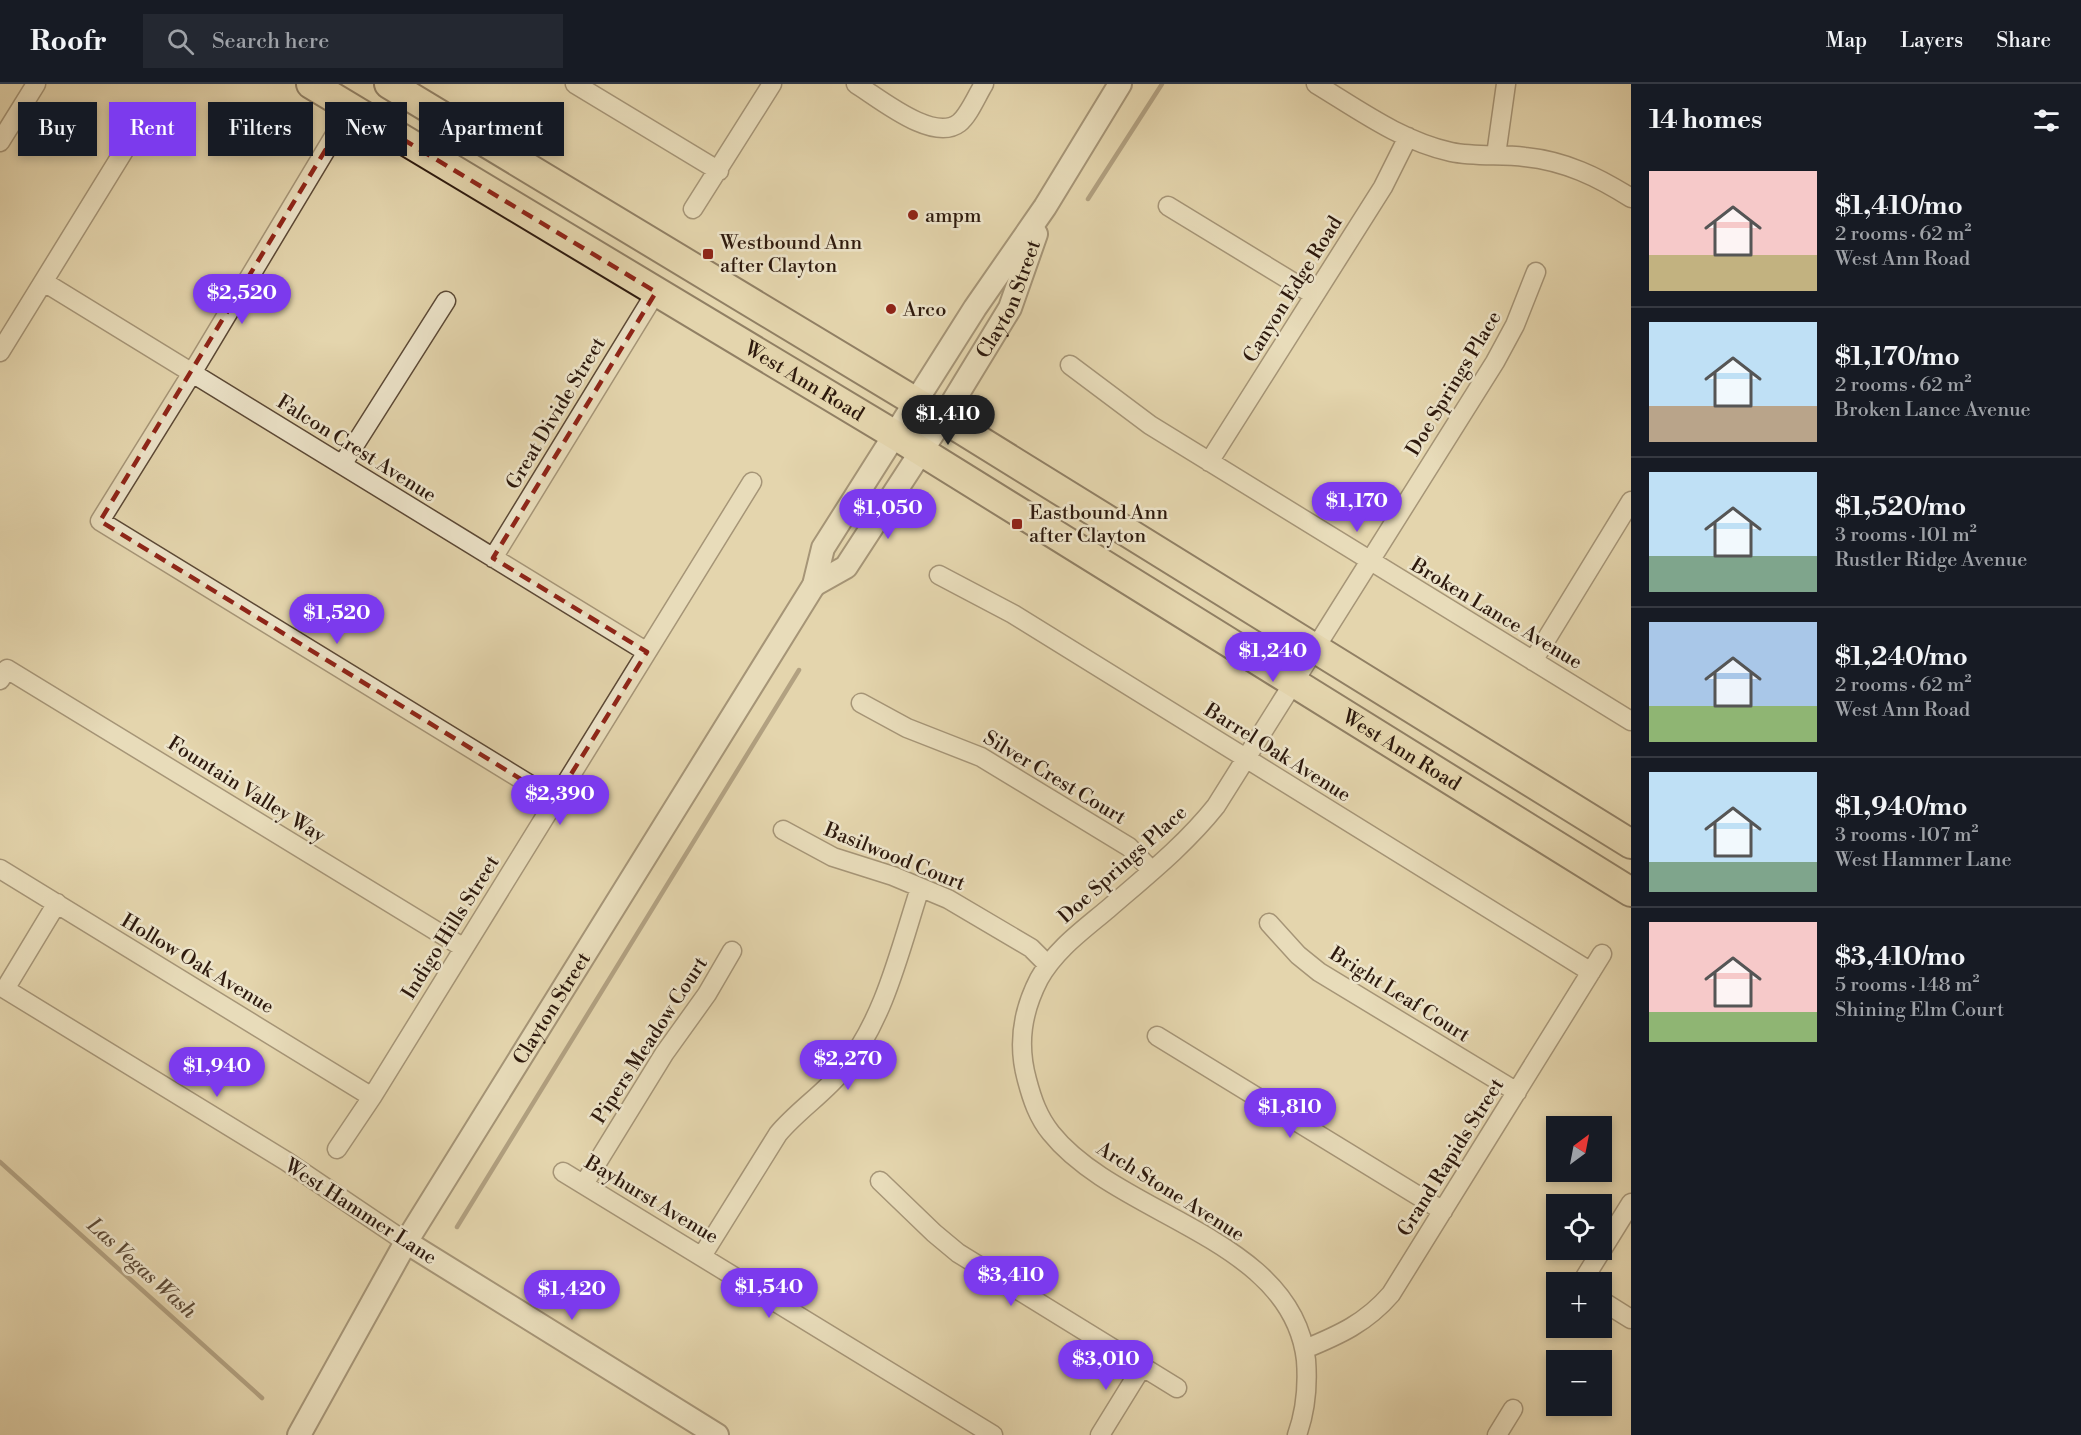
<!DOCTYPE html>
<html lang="en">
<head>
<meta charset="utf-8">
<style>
	body { margin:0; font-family:"Libre Bodoni",serif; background:#242831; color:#f1f3f6; height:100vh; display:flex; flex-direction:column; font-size:22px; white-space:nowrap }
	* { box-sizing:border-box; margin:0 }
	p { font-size:20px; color:#9ea1a6 }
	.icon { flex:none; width:33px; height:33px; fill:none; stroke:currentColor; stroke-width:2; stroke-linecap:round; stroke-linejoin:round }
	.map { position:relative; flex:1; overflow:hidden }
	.sheet { display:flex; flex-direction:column; background:#171b24; width:450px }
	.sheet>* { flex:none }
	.banner { position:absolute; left:18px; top:18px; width:570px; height:54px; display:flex; gap:12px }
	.needle { width:39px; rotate:32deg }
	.buttons { position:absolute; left:1546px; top:1032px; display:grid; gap:12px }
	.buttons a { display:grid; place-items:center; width:66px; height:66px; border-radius:0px; background:#171b24; box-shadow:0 3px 9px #0003; font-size:30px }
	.price { position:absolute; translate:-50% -51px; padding:0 14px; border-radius:21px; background:#7c3aed; color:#fff; font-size:20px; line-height:39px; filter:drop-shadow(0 2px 3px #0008) }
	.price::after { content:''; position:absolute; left:50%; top:36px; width:18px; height:14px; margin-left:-9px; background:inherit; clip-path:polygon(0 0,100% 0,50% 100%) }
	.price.selected { background:#222; color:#fff }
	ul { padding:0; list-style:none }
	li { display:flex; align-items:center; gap:18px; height:150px; padding:0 18px }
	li+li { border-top:2px solid #363941 }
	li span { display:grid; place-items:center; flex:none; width:168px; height:120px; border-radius:0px; color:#555 }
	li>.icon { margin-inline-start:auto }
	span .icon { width:72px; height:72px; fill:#fffc; stroke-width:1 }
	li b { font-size:26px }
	h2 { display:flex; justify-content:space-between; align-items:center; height:72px; padding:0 18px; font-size:26px }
	.tag { padding:0 21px; border-radius:0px; background:#171b24; box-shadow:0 3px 9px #0003; font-size:21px; line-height:54px }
	.tag.selected { background:#7c3aed; color:#fff }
	header { display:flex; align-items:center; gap:36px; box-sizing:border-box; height:84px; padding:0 30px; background:#171b24; border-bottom:2px solid #363941 }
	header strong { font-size:28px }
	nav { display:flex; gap:33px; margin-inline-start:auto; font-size:21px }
	.search { width:420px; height:54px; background:#242831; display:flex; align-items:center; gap:15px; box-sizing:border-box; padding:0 21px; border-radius:0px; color:#9ea1a6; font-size:22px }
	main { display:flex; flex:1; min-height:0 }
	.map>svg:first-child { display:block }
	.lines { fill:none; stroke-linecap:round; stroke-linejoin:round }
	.stream { stroke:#76634d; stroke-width:4.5 }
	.minor-casing { stroke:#5b4835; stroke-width:21 }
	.tertiary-casing { stroke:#5b4835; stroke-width:26 }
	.primary-casing { stroke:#2d190d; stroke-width:32 }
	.minor { stroke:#ede4ca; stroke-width:18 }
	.tertiary { stroke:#ede4ca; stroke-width:22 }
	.primary { stroke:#e4d5ad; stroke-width:28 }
	.marked { fill:none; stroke:#8f2418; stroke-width:4.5; stroke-dasharray:12 8; stroke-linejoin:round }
	.poi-dot { fill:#8f2418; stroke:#ede4ca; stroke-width:2 }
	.labels { text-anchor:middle; stroke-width:5; stroke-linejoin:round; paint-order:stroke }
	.poi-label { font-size:20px; fill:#2d190d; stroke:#ede4ca; text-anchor:start }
	.street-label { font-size:20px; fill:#2d190d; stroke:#ede4ca }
	.water-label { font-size:21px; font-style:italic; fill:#5d4b37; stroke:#ede4ca }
</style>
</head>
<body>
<header>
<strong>Roofr</strong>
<div class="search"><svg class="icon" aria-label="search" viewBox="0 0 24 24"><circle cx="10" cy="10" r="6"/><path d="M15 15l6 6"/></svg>Search here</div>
<nav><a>Map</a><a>Layers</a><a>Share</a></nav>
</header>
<main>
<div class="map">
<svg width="1631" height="1351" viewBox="0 0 1631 1351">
	<rect width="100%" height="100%" fill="#e4d5ad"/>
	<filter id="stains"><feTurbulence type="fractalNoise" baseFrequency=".00333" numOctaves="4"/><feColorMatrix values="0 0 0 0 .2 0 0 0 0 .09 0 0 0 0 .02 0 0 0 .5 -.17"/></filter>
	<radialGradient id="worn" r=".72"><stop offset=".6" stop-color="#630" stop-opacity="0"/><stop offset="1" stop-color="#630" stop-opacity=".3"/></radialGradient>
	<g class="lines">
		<path class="stream" d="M1088 115 1162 0
			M0 1078 262 1314
			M457 1143 799 586"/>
		<g class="minor-casing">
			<path id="minor" d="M575 0 719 87
				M856 0C879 14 933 59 959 39 969 31 977 11 984 0
				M1316 0C1359 26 1401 57 1451 68 1475 73 1501 70 1525 73 1565 77 1598 93 1631 114
				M351 24 192 289 100 437 555 716
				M0 58 36 0
				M1496 71 1506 0
				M1168 122 1314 211
				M693 125 772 0
				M44 198 647 568
				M0 268 130 57 140 32
				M1070 281 1150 341 1631 637
				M1209 378 1383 103 1408 53
				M342 381 446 217
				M493 474 656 208
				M939 491 1013 530 1591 888
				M1533 577 1631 417
				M0 596 7 585 464 864
				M861 619 907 644 981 673 1129 763 1152 787
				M783 746 833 773 893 792 948 815 1031 864 1048 881
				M0 785 372 1013
				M57 819 5 905 286 1077 406 1158
				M1269 839 1298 871 1319 888 1517 1008
				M1157 952 1443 1127
				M337 1065 372 1013 752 398
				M563 1088 993 1351
				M880 1097 934 1149 958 1169 1177 1304
				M584 1100 664 970 707 910 732 867
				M702 1172 778 1050C798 1026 825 1009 844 985 885 934 900 865 920 804
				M1582 1198 1631 1119
				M1602 1217 1631 1235
				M1305 1265C1339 1251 1366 1239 1391 1210L1602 870
				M1100 1351 1142 1283
				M1297 1351C1306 1326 1308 1302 1306 1276 1292 1153 1118 1133 1051 1049 1038 1033 1032 1015 1027 996 1017 960 1022 928 1039 895 1055 866 1083 846 1108 825 1146 792 1185 761 1216 722L1495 278 1515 241 1536 188
				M1497 1351 1513 1325"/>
		</g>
		<g class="tertiary-casing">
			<g id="tertiary">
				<path id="s1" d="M814 501 846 483 943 334 1010 224 1036 150"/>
				<path d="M406 1158 717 1351"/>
				<path id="s2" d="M299 1351 406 1158 814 501 823 464 975 224 1045 123 1120 0"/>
			</g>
		</g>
		<g class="primary-casing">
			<g id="primary">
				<path id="s3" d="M311 0 895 351 1631 808"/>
				<path d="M389 0 964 347 1631 760"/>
			</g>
		</g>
		<use href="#minor" class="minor"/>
		<use href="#tertiary" class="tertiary"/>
		<use href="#primary" class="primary"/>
	</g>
	<path d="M0 0H1631V1351H0ZM351 24 656 208 493 474 647 568 555 716 100 437Z" fill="#e4d5ad" fill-opacity=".55" fill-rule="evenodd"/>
	<path class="marked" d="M351 24 656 208 493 474 647 568 555 716 100 437Z"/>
	<g class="poi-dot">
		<circle cx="913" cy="131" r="6"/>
		<rect x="702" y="164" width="12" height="12" rx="3"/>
		<circle cx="891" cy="225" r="6"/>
		<rect x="1011" y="434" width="12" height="12" rx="3"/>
	</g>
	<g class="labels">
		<g class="poi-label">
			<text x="925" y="138">ampm</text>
			<text x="720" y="165">Westbound Ann<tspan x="720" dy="23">after Clayton</tspan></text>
			<text x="903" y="232">Arco</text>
			<text x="1029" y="435">Eastbound Ann<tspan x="1029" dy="23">after Clayton</tspan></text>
		</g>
		<g class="street-label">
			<text transform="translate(1292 205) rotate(-58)" y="7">Canyon Edge Road</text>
			<text dy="7" stroke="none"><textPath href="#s1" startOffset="351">Clayton Street</textPath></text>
			<text dy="7" stroke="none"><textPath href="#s3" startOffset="576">West Ann Road</textPath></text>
			<text transform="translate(1453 299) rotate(-59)" y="7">Doe Springs Place</text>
			<text transform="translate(555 329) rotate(-59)" y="7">Great Divide Street</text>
			<text transform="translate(357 364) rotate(32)" y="7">Falcon Crest Avenue</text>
			<text transform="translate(1497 529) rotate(31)" y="7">Broken Lance Avenue</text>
			<text dy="7" stroke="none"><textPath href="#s3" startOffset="1278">West Ann Road</textPath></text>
			<text transform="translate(1278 668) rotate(32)" y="7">Barrel Oak Avenue</text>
			<text transform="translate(1055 693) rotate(31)" y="7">Silver Crest Court</text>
			<text transform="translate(247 705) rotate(32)" y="7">Fountain Valley Way</text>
			<text transform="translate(895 772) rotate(22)" y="7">Basilwood Court</text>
			<text transform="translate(1122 780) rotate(-42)" y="7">Doe Springs Place</text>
			<text transform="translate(450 843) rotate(-58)" y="7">Indigo Hills Street</text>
			<text transform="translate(198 879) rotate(31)" y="7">Hollow Oak Avenue</text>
			<text transform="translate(1400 910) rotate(32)" y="7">Bright Leaf Court</text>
			<text dy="7" stroke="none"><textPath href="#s2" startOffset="496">Clayton Street</textPath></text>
			<text transform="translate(649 956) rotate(-57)" y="7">Pipers Meadow Court</text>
			<text transform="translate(1450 1073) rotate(-58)" y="7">Grand Rapids Street</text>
			<text transform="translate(1171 1107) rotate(32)" y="7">Arch Stone Avenue</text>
			<text transform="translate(652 1115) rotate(31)" y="7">Bayhurst Avenue</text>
			<text transform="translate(361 1127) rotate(33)" y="7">West Hammer Lane</text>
		</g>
		<g class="water-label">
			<text transform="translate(142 1184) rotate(42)" y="7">Las Vegas Wash</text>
		</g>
	</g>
	<rect width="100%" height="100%" filter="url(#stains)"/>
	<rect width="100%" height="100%" fill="url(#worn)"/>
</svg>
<div class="buttons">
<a><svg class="needle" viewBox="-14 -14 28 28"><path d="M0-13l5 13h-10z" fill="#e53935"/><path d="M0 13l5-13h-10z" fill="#9ea1a6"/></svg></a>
<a><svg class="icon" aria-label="locate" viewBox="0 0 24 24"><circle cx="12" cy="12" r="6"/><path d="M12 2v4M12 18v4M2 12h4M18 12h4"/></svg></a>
<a>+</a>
<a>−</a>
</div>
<b class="price" style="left:242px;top:241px">$2,520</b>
<b class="price selected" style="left:948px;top:362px">$1,410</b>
<b class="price" style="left:1357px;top:449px">$1,170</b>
<b class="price" style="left:888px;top:456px">$1,050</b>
<b class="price" style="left:337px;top:561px">$1,520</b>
<b class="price" style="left:1273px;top:599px">$1,240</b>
<b class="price" style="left:560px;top:742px">$2,390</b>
<b class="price" style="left:848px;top:1007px">$2,270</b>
<b class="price" style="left:217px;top:1014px">$1,940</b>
<b class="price" style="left:1290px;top:1055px">$1,810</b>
<b class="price" style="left:1011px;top:1223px">$3,410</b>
<b class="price" style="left:769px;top:1235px">$1,540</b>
<b class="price" style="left:572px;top:1237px">$1,420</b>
<b class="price" style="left:1106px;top:1307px">$3,010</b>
<div class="banner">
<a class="tag">Buy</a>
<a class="tag selected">Rent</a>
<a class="tag">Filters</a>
<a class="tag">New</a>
<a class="tag">Apartment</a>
</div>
</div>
<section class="sheet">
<h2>14 homes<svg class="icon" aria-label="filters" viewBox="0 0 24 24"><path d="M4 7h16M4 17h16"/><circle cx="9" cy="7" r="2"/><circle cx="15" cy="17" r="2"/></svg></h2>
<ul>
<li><span style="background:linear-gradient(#f6c9c9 70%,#c2b280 0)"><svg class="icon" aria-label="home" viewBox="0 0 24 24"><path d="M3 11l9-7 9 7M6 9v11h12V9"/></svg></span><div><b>$1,410/mo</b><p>2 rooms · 62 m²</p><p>West Ann Road</p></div></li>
<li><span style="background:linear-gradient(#bfe0f5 70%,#b9a48a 0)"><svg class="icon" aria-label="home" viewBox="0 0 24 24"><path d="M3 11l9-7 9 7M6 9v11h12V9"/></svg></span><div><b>$1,170/mo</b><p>2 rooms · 62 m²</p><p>Broken Lance Avenue</p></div></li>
<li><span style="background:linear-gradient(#bfe0f5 70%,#7fa58c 0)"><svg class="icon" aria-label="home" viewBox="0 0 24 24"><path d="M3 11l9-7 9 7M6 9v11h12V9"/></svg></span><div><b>$1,520/mo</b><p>3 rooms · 101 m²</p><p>Rustler Ridge Avenue</p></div></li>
<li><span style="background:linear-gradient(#a9c7e8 70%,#8fb573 0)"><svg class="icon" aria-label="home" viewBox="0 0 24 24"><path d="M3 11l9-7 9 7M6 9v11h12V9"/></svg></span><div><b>$1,240/mo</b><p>2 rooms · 62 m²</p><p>West Ann Road</p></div></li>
<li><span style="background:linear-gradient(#bfe0f5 75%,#7fa58c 0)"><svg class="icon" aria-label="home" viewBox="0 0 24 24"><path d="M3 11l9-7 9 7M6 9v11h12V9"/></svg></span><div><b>$1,940/mo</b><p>3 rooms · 107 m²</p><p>West Hammer Lane</p></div></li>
<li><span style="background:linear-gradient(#f6c9c9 75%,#8fb573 0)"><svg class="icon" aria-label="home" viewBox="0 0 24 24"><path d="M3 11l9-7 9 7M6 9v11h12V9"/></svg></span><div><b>$3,410/mo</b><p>5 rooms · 148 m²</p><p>Shining Elm Court</p></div></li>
</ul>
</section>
</main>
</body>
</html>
